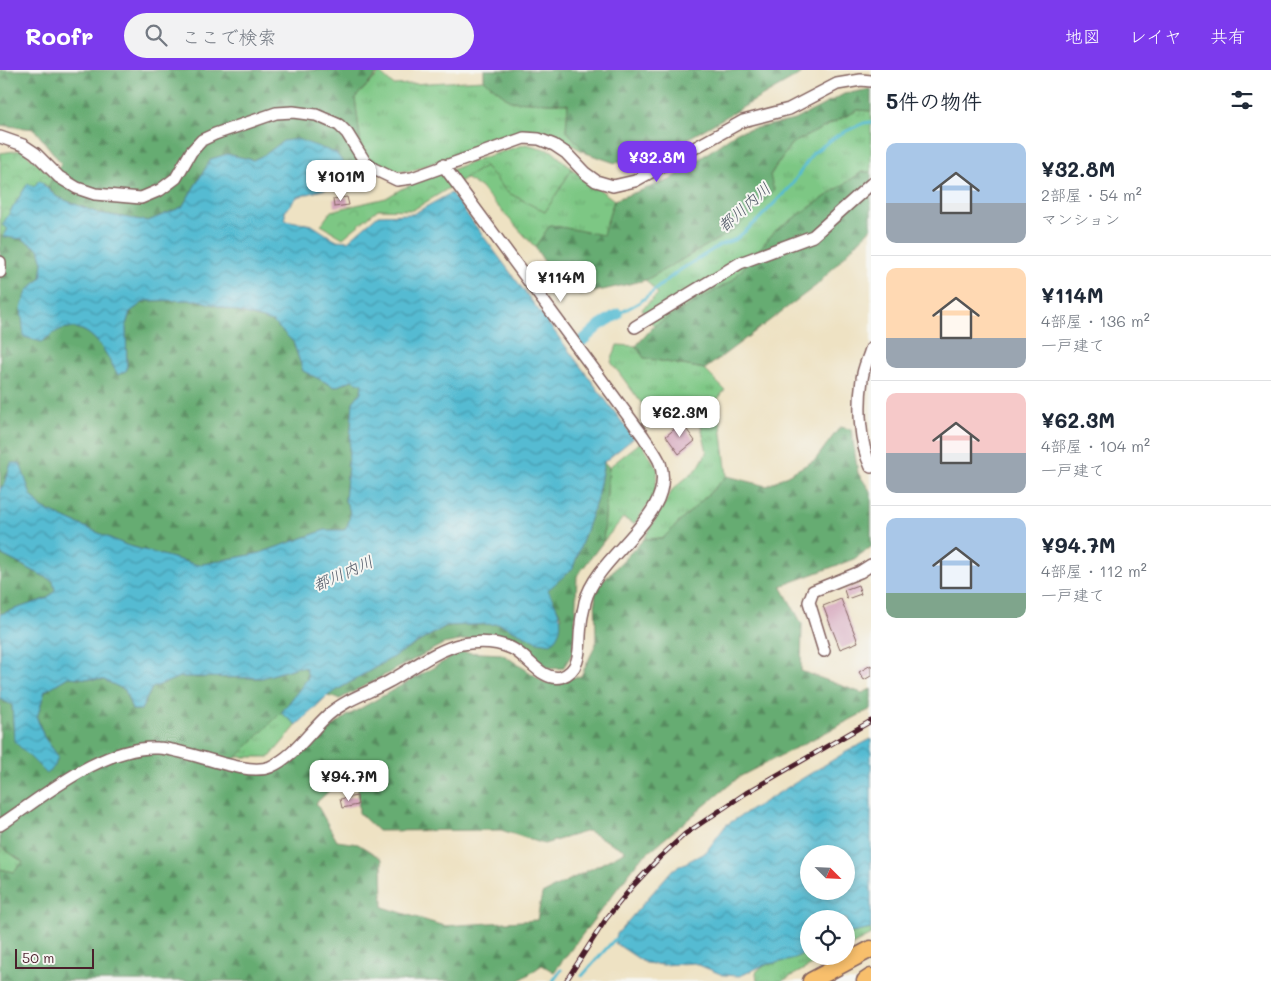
<!DOCTYPE html>
<html lang="ja">
<head>
<meta charset="utf-8">
<style>
	body { margin:0; font-family:Mali,"Klee One",sans-serif; background:#f2f2f3; color:#1f2937; height:100vh; display:flex; flex-direction:column; font-size:19px; white-space:nowrap }
	* { box-sizing:border-box; margin:0 }
	p { font-size:16px; color:#747a83 }
	.icon { flex:none; width:28px; height:28px; fill:none; stroke:currentColor; stroke-width:2; stroke-linecap:round; stroke-linejoin:round }
	.map { position:relative; flex:1; overflow:hidden }
	.sheet { display:flex; flex-direction:column; background:#fff; width:400px }
	.sheet>* { flex:none }
	.needle { width:32px; rotate:114deg }
	.buttons { position:absolute; left:800px; top:775px; display:grid; gap:10px }
	.buttons a { display:grid; place-items:center; width:55px; height:55px; border-radius:50%; background:#fff; box-shadow:0 2px 8px #0003; font-size:25px }
	.scale { position:absolute; left:15px; bottom:12px; width:79px; box-sizing:border-box; padding-left:5px; border:2px solid #4a1f2b; border-top:0; font-size:14px; line-height:18px; white-space:nowrap; color:#4a1f2b; -webkit-text-stroke:4px #f6f6f2; paint-order:stroke }
	.price { position:absolute; translate:-50% -42px; padding:0 11px; border-radius:10px; background:#fff; color:#222; font-size:16px; line-height:32px; filter:drop-shadow(0 1px 2px #0008) }
	.price::after { content:''; position:absolute; left:50%; top:30px; width:15px; height:11px; margin-left:-8px; background:inherit; clip-path:polygon(0 0,100% 0,50% 100%) }
	.price.selected { background:#7c3aed; color:#fff }
	ul { padding:0; list-style:none }
	li { display:flex; align-items:center; gap:15px; height:125px; padding:0 15px }
	li+li { border-top:1px solid #e0e1e3 }
	li span { display:grid; place-items:center; flex:none; width:140px; height:100px; border-radius:10px; color:#555 }
	li>.icon { margin-inline-start:auto }
	span .icon { width:60px; height:60px; fill:#fffc; stroke-width:1 }
	li b { font-size:21px }
	h2 { display:flex; justify-content:space-between; align-items:center; height:60px; padding:0 15px; font-size:21px }
	header { display:flex; align-items:center; gap:30px; box-sizing:border-box; height:70px; padding:0 25px; background:#7c3aed; color:#fff }
	header strong { font-size:24px }
	nav { display:flex; gap:28px; margin-inline-start:auto; font-size:18px }
	.search { width:350px; height:45px; background:#f2f2f3; display:flex; align-items:center; gap:12px; box-sizing:border-box; padding:0 18px; border-radius:28px; color:#747a83; font-size:19px }
	main { display:flex; flex:1; min-height:0 }
	.map>svg:first-child { display:block }
	.grass { fill:url(#grass-tufts); stroke:#647358 }
	.forest { fill:url(#forest-firs); stroke:#58664e; fill-rule:evenodd }
	.park { fill:url(#park-crowns); stroke:#647358 }
	.water { fill:url(#water-waves); stroke:#4f6d7e; fill-rule:evenodd }
	.lines { fill:none; stroke-linecap:round; stroke-linejoin:round }
	.stream { stroke:#54bbd2; stroke-width:3 }
	.canal { stroke:#54bbd2; stroke-width:11 }
	.building { fill:#d5a6bc }
	.minor-casing { stroke:#836360; stroke-width:14 }
	.highway-casing { stroke:#836360; stroke-width:19 }
	.minor { stroke:#fff; stroke-width:11 }
	.highway { stroke:#f8bf6c; stroke-width:16 }
	.rail-casing { stroke:#4a1f2b; stroke-width:5 }
	.rail { stroke:#f6f6f2; stroke-width:3; stroke-dasharray:9; stroke-linecap:butt }
	.labels { text-anchor:middle; stroke-width:4; stroke-linejoin:round; paint-order:stroke }
	.water-label { font-size:16px; font-style:italic; fill:#4e5665; stroke:#f6f6f2 }
</style>
</head>
<body>
<header>
<strong>Roofr</strong>
<div class="search"><svg class="icon" aria-label="search" viewBox="0 0 24 24"><circle cx="10" cy="10" r="6"/><path d="M15 15l6 6"/></svg>ここで検索</div>
<nav><a>地図</a><a>レイヤ</a><a>共有</a></nav>
</header>
<main>
<div class="map">
<svg width="871" height="911" viewBox="0 0 871 911">
	<defs>
		<pattern id="grass-tufts" width="24" height="20" patternUnits="userSpaceOnUse" patternTransform="scale(1.25)"><rect width="24" height="20" fill="#7dc784"/><path d="M3 7l-1-3M5 7V3M7 7l1-3M15 17l-1-3M17 17v-4M19 17l1-3" fill="none" stroke="#6eaa72"/></pattern>
		<pattern id="forest-firs" width="22" height="20" patternUnits="userSpaceOnUse" patternTransform="scale(1.25)"><rect width="22" height="20" fill="#66ac72"/><path d="M5 1l3.5 6h-7zM16 11l3.5 6h-7z" fill="#568b5e"/></pattern>
		<pattern id="park-crowns" width="20" height="18" patternUnits="userSpaceOnUse" patternTransform="scale(1.25)"><rect width="20" height="18" fill="#7dc784"/><path d="M2 6a3 3 0 1 1 6 0M12 15a3 3 0 1 1 6 0" fill="none" stroke="#6eaa72"/></pattern>
		<pattern id="water-waves" width="16" height="10" patternUnits="userSpaceOnUse" patternTransform="scale(1.25)"><rect width="16" height="10" fill="#54bbd2"/><path d="M0 5q4-4 8 0t8 0" fill="none" stroke="#4897ab"/></pattern>
	</defs>
	<rect width="100%" height="100%" fill="#f6f6f2"/>
	<filter id="ink" filterUnits="userSpaceOnUse"><feTurbulence type="fractalNoise" baseFrequency=".02" numOctaves="2"/><feDisplacementMap in="SourceGraphic" scale="10" xChannelSelector="R" yChannelSelector="G"/><feConvolveMatrix kernelMatrix="1 2 1 2 8 2 1 2 1" color-interpolation-filters="sRGB"/></filter>
	<filter id="wash" filterUnits="userSpaceOnUse"><feTurbulence type="fractalNoise" baseFrequency=".0096" numOctaves="4" result="noise"/><feDisplacementMap in="SourceGraphic" scale="20" xChannelSelector="R" yChannelSelector="G"/><feGaussianBlur stdDeviation="1.12" result="paint"/><feColorMatrix in="noise" values="0 0 0 0 0 0 0 0 0 0 0 0 0 0 0 0 0 1.4 0 .05"/><feComposite in="paint" operator="in"/></filter>
	<g filter="url(#wash)">
		<rect width="100%" height="100%" fill="#eee2c3"/>
		<path class="grass" d="M380 3 393 15 484 10 511 31 568 34 566 60 586 83 557 66 524 59 411 101H385L363 91 355 28Z
			M858 40 871 41V102H862L775 161 732 211 654 256 642 239 658 224 646 210 734 160 791 74Z
			M485 96 507 122 545 142 572 99 614 130 603 166 551 155 535 177 480 117 465 108Z
			M617 275 636 276 644 288 704 299 725 320 711 338 720 347 727 406 663 468 644 469 673 419 698 398 707 382 698 343 685 340 662 356 648 342 611 292Z
			M641 372 658 400 654 427 634 454 623 448 603 472 609 397Z
			M281 643 297 655 270 687H237Z
			M0 776 23 792 14 802 0 799Z
			M871 859V865L846 878V864Z
			M809 880V886H829L782 911H757L756 902 764 895 791 890Z"/>
		<path class="forest" d="M0 0H381L355 28 363 91 352 104 336 83 283 71 266 84 253 90 227 84 211 89 182 137 148 151 98 143 57 127 48 117 61 93 34 59 0 55Z
			M484 0H808L668 80 615 93 586 83 566 60 568 34 511 31 484 10Z
			M871 19V41L858 40 791 74 770 105 774 121 734 160 646 210 581 225 550 201 535 177 550 155 603 165 614 130 670 110 737 62 795 50 844 24Z
			M862 102H871V158L817 215 705 299 644 288 636 276 654 256 732 211 775 161Z
			M0 165 22 169 39 179 43 193 41 208 27 221 41 272C47 268 55 261 62 259 92 251 106 284 118 305L127 300 126 255 130 242 145 231 197 230 273 252 293 272 303 301 335 317 352 310 362 314 361 322 353 332 345 431C352 440 351 452 344 460H325L260 483 198 495 126 475 42 438 31 425 19 393H11L5 414 0 418Z
			M840 357 851 359 858 403 871 422V477L854 489 781 516 802 554 801 601 862 623 871 619V639L739 707 639 790 554 902 542 895 519 911H0V799L14 802 23 792 0 776V629L12 634 14 671 58 686 44 667 37 647 45 621 68 607 104 610 125 620 132 640H141L152 618 179 607 262 608 298 597 306 598 308 608 281 643 226 698 268 704 347 646 461 582 502 584 546 613 581 606 596 574 595 519 644 469 663 468 727 406 767 416 815 390ZM358 716 359 743 378 761 501 760 544 774 588 761 626 781 542 824 537 850 444 856 383 837 382 789 358 774 337 771 316 733 330 720Z
			M604 392 609 397 603 472 577 506 574 581 563 598 549 599 520 577 492 565 443 574 340 629 327 626 446 556 500 554 538 572 562 547 547 520 573 498 597 429Z
			M0 484 53 511 55 520 48 528 0 544Z"/>
		<path class="park" d="M526 74 552 81 572 99 545 142 507 122 485 96 413 140 378 139 343 168 321 155 331 141 386 128 401 119 482 88Z
			M22 80 53 107 48 117 39 110 34 117 28 113 2 155 8 159 3 167 0 165V83Z"/>
		<path class="water" d="M297 69 336 83 352 104 347 113 297 127 285 142V150L312 155 335 170 348 171 378 145 413 144 451 123 634 368 604 392 597 429 573 498 548 520C557 539 570 554 551 574L538 572 500 554 446 556 327 626 297 655 281 643 308 608 306 598 298 597 262 608 180 607 152 618 141 640H132L125 620 104 610 68 607 45 621 37 648 44 667 58 686 55 696 47 704 14 671 12 635 0 629V544L48 528 55 520 53 511 0 484V418L5 414 11 393H20L31 425 42 438 126 475 198 495 260 483 325 460H344C351 452 352 440 345 431L353 332 361 322 362 314 352 310 335 317 303 301 293 272 273 252 197 230 145 231 130 242 126 255 127 300 118 305C106 284 92 251 62 259 55 261 48 268 41 272L24 267 21 239 27 221 41 208 43 193 39 179 22 169 3 167 8 159 2 155 28 113 34 117 39 110 57 127 98 143 148 151 182 137 211 89 227 84 253 90 266 84 283 71Z
			M871 669V859L846 864V849H809V880L791 890 764 895 740 906 723 905 694 893 663 895 645 893 615 873 617 864 672 800 706 782 726 755 846 682ZM809 784H846V821H809Z"/>
		<g class="lines">
			<path class="stream" d="M618 244 640 232 677 202 720 175 736 169 757 151 791 116 813 83 838 65 864 53 871 52
				M582 906 614 870 618 869
				M553 911 561 900"/>
			<path class="canal" d="M581 272 600 255 618 244"/>
		</g>
		<g id="blocks">
			<path class="building" d="M347 127 349 135 334 137 333 129Z
				M682 353 695 371 679 384 666 366Z
				M858 515 861 524 847 529 844 520Z
				M841 529 858 572 840 579 823 536Z
				M871 595V606L864 610 859 602Z
				M357 726 358 735 342 738 340 729Z"/>
		</g>
	</g>
	<g filter="url(#ink)">
		<use href="#blocks" fill-opacity="0" stroke="#836360" stroke-width="1"/>
		<g class="lines">
			<g class="minor-casing">
				<path id="minor" d="M0 67 23 75 35 83 59 107 77 118 95 124 141 128 160 120 176 108 191 82 202 70 215 64 276 43 293 42 316 45 339 55 347 63 365 92 374 99 397 110 412 108 524 68 539 69 554 75 566 83 585 103 596 111 613 116 635 111 743 51 789 39 837 14 861 10 871 11
					M0 192V202
					M635 257 740 193 813 166 871 114
					M871 279C868 289 863 299 862 309 858 336 859 372 871 397
					M824 581 809 532 813 521 860 502 871 495
					M0 755C44 726 104 675 158 678 188 679 245 707 270 697 295 686 309 662 328 645 346 629 368 623 388 612 412 599 435 580 462 574 479 571 495 571 511 578 527 585 542 612 561 607 584 600 578 572 581 555 581 547 584 540 585 532 597 483 678 446 660 393 656 383 648 374 643 366L443 95"/>
			</g>
			<g class="highway-casing">
				<path id="highway" d="M811 911 871 879
					M865 911 871 907"/>
			</g>
			<use href="#minor" class="minor"/>
			<use href="#highway" class="highway"/>
			<g class="rail-casing">
				<path id="rail" d="M566 911 606 849 632 817 660 787 685 764 746 723 871 651"/>
			</g>
			<use href="#rail" class="rail"/>
		</g>
	</g>
	<g class="labels">
		<g class="water-label">
			<text transform="translate(744 137) rotate(-42)" y="6">都川内川</text>
			<text transform="translate(343 503) rotate(-24)" y="6">都川内川</text>
		</g>
	</g>
</svg>
<div class="buttons">
<a><svg class="needle" viewBox="-14 -14 28 28"><path d="M0-13l5 13h-10z" fill="#e53935"/><path d="M0 13l5-13h-10z" fill="#747a83"/></svg></a>
<a><svg class="icon" aria-label="locate" viewBox="0 0 24 24"><circle cx="12" cy="12" r="6"/><path d="M12 2v4M12 18v4M2 12h4M18 12h4"/></svg></a>
</div>
<div class="scale">50 m</div>
<b class="price selected" style="left:657px;top:113px">¥32.8M</b>
<b class="price" style="left:341px;top:132px">¥101M</b>
<b class="price" style="left:561px;top:233px">¥114M</b>
<b class="price" style="left:680px;top:368px">¥62.3M</b>
<b class="price" style="left:349px;top:732px">¥94.7M</b>
</div>
<section class="sheet">
<h2>5件の物件<svg class="icon" aria-label="filters" viewBox="0 0 24 24"><path d="M4 7h16M4 17h16"/><circle cx="9" cy="7" r="2"/><circle cx="15" cy="17" r="2"/></svg></h2>
<ul>
<li><span style="background:linear-gradient(#a9c7e8 60%,#9aa5b1 0)"><svg class="icon" aria-label="home" viewBox="0 0 24 24"><path d="M3 11l9-7 9 7M6 9v11h12V9"/></svg></span><div><b>¥32.8M</b><p>2部屋 · 54 m²</p><p>マンション</p></div></li>
<li><span style="background:linear-gradient(#ffd9b3 70%,#9aa5b1 0)"><svg class="icon" aria-label="home" viewBox="0 0 24 24"><path d="M3 11l9-7 9 7M6 9v11h12V9"/></svg></span><div><b>¥114M</b><p>4部屋 · 136 m²</p><p>一戸建て</p></div></li>
<li><span style="background:linear-gradient(#f6c9c9 60%,#9aa5b1 0)"><svg class="icon" aria-label="home" viewBox="0 0 24 24"><path d="M3 11l9-7 9 7M6 9v11h12V9"/></svg></span><div><b>¥62.3M</b><p>4部屋 · 104 m²</p><p>一戸建て</p></div></li>
<li><span style="background:linear-gradient(#a9c7e8 75%,#7fa58c 0)"><svg class="icon" aria-label="home" viewBox="0 0 24 24"><path d="M3 11l9-7 9 7M6 9v11h12V9"/></svg></span><div><b>¥94.7M</b><p>4部屋 · 112 m²</p><p>一戸建て</p></div></li>
</ul>
</section>
</main>
</body>
</html>
